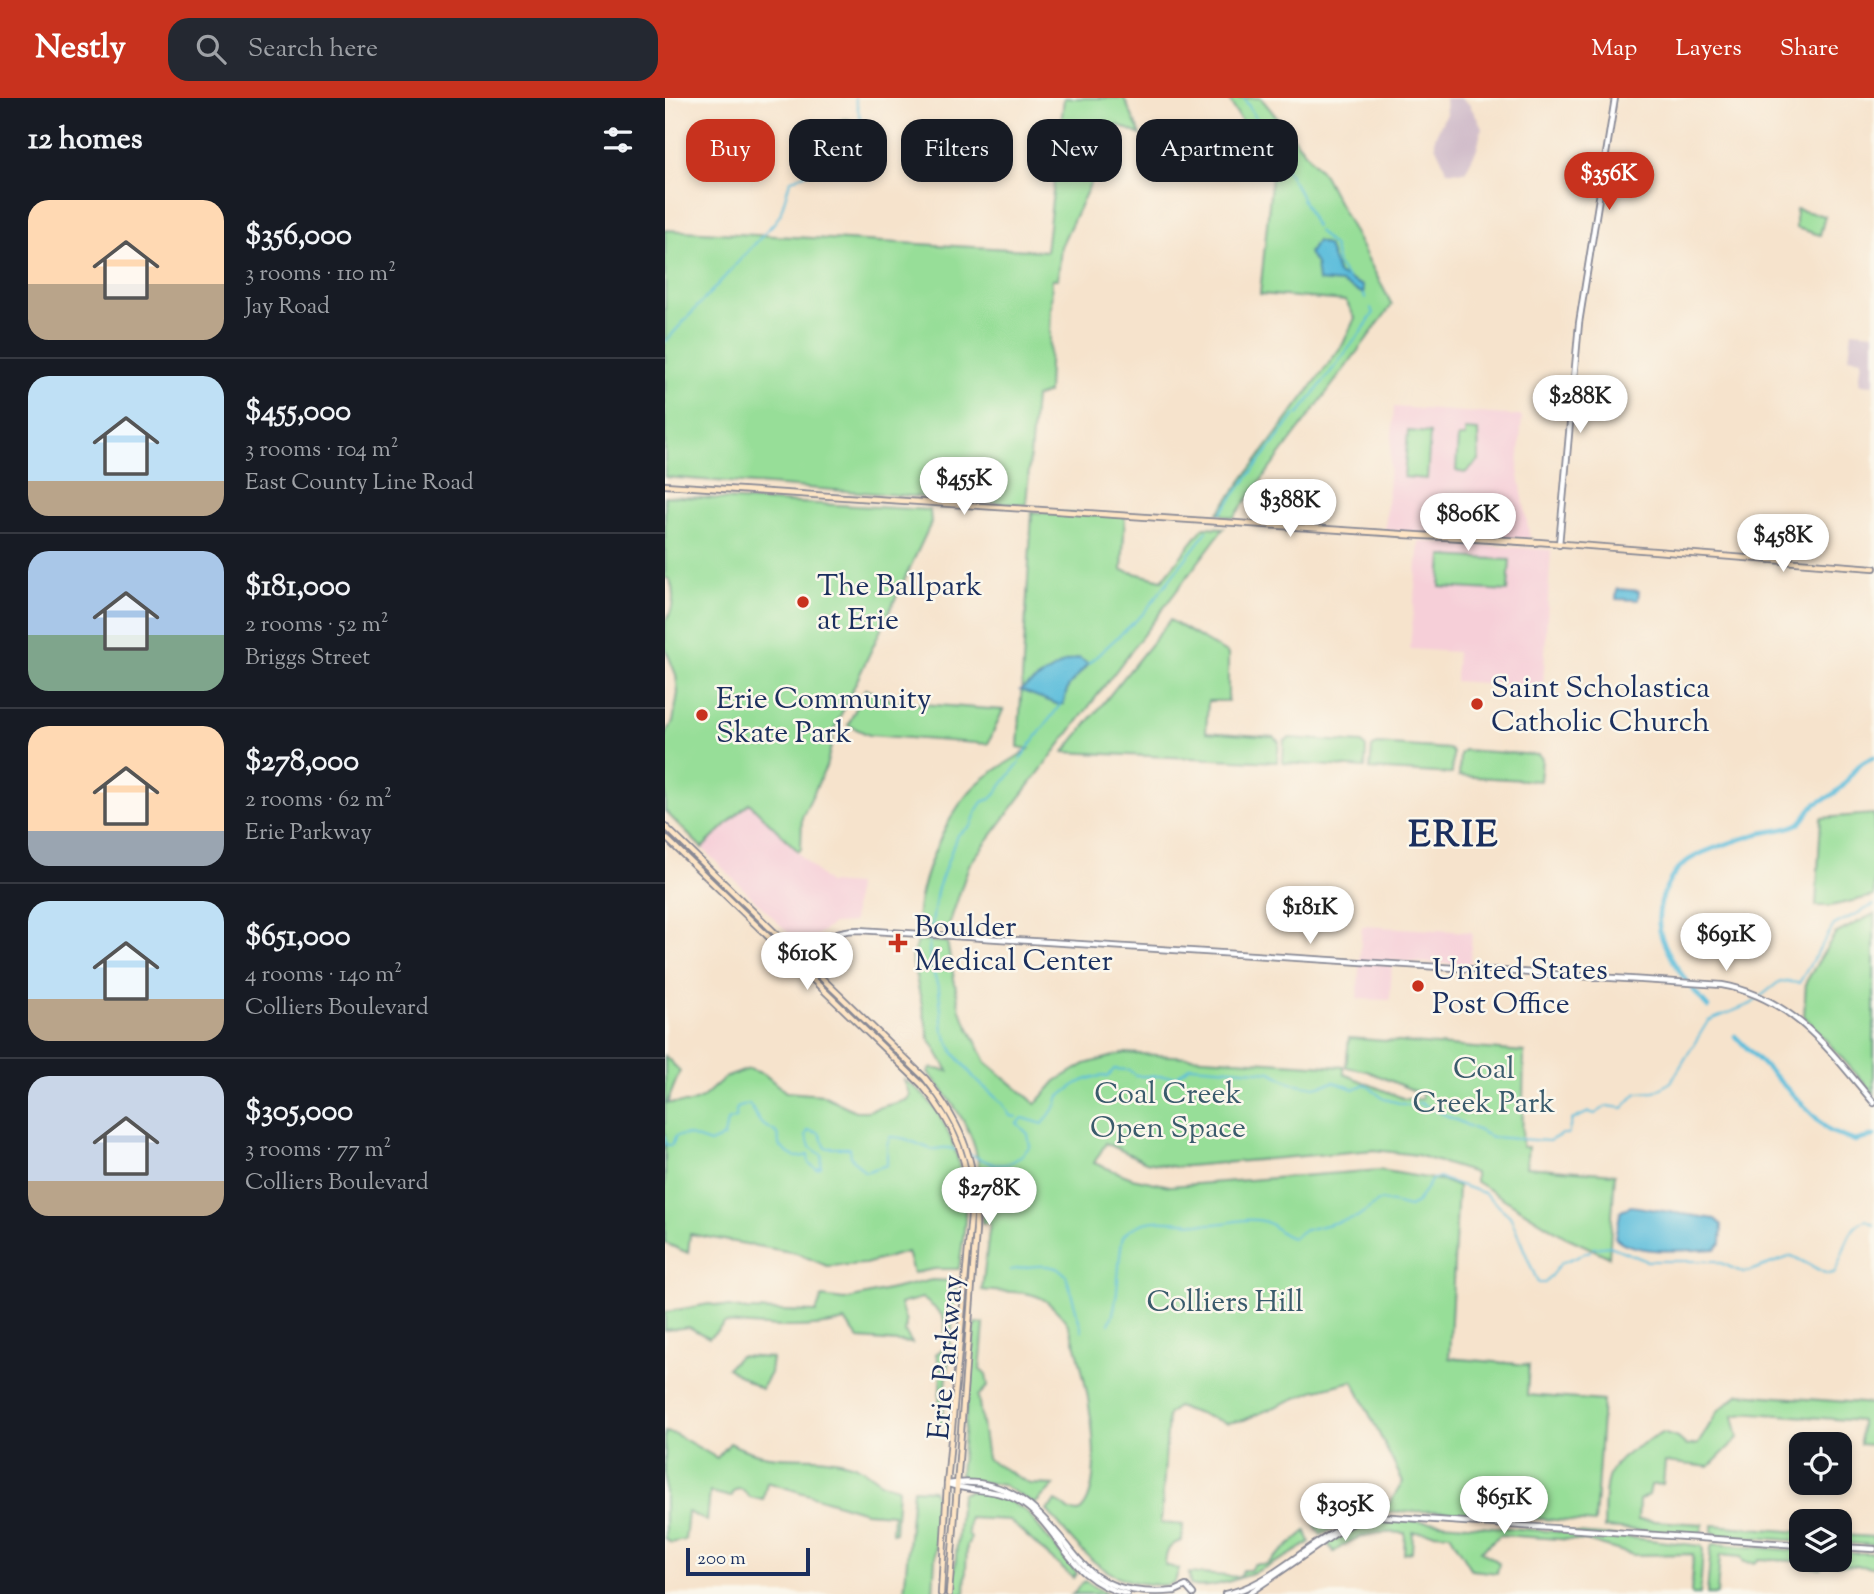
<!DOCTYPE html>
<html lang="en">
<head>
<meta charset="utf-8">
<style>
	body { margin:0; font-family:"Sorts Mill Goudy",serif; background:#242831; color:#f1f3f6; height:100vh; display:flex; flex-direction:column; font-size:26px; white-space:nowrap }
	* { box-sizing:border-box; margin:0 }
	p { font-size:23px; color:#9ea1a6 }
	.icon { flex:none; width:38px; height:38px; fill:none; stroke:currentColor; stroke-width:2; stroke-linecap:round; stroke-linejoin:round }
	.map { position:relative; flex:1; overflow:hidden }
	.sheet { display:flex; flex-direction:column; background:#171b24; width:665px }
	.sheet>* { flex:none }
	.hud { position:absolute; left:21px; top:21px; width:665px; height:63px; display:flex; gap:14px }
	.controls { position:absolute; left:1124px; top:1334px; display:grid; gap:14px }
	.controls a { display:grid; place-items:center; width:63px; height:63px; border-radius:14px; background:#171b24; box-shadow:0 4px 10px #0003; font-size:35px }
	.scale { position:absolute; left:21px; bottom:18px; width:124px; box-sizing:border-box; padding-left:7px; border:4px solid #1b2f5e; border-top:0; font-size:19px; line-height:24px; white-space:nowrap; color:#1b2f5e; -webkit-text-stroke:5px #fbf7ec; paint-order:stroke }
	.price { position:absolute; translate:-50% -60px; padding:0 16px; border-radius:24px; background:#fff; color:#222; font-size:23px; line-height:46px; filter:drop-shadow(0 2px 4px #0008) }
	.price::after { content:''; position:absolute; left:50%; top:42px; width:21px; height:16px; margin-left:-10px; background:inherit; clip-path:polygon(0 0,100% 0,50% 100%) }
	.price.current { background:#c8321e; color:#fff }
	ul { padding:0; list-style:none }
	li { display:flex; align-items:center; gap:21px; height:175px; padding:0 28px }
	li+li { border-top:2px solid #363941 }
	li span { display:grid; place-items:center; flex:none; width:196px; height:140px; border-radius:21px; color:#555 }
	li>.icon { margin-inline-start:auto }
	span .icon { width:84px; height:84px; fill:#fffc; stroke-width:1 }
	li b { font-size:30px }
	h2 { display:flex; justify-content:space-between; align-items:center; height:84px; padding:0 28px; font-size:30px }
	.tag { padding:0 24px; border-radius:21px; background:#171b24; box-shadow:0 4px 10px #0003; font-size:24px; line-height:63px }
	.tag.current { background:#c8321e; color:#fff }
	header { display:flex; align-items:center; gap:42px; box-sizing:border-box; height:98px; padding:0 35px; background:#c8321e; color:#fff }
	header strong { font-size:33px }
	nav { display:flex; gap:38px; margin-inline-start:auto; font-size:24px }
	.search { width:490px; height:63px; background:#242831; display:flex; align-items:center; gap:18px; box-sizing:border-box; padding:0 24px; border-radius:21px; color:#9ea1a6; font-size:26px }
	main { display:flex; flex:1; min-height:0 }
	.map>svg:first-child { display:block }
	.built { fill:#f6cfd8 }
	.industrial { fill:#d1bdca }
	.green { fill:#97de98; stroke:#59867b; stroke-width:2 }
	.water { fill:#5cbddb; stroke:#3c769c; stroke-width:2 }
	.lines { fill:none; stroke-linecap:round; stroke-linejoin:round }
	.stream { stroke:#5cbddb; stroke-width:2 }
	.canal { stroke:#5cbddb; stroke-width:4.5 }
	.tertiary-casing { stroke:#888995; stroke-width:8 }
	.secondary-casing { stroke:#888995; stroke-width:8 }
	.tertiary { stroke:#fff; stroke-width:4.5 }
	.secondary { stroke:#fee5c5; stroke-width:4.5 }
	.poi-dot { fill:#c8321e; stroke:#fbf7ec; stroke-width:2.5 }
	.labels { text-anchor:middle; stroke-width:5; stroke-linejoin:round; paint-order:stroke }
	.poi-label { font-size:30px; fill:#1b2f5e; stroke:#fbf7ec; text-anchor:start }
	.park-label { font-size:30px; fill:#3a5b6c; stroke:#fbf7ec }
	.street-label { font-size:30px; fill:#1b2f5e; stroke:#fbf7ec }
	.district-label { font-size:37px; font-weight:bold; letter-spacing:2px; fill:#1b2f5e; stroke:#fbf7ec }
</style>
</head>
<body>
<header>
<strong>Nestly</strong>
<div class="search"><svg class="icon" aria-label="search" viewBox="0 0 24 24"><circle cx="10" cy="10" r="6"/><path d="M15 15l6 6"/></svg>Search here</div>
<nav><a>Map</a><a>Layers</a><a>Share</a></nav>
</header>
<main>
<section class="sheet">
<h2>12 homes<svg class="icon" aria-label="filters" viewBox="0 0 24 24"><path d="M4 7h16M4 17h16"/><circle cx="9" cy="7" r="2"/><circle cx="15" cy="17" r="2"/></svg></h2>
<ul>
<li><span style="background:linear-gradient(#ffd9b3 60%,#b9a48a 0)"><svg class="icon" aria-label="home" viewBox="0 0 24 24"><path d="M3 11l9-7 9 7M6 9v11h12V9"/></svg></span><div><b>$356,000</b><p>3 rooms · 110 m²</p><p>Jay Road</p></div></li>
<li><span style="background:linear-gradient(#bfe0f5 75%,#b9a48a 0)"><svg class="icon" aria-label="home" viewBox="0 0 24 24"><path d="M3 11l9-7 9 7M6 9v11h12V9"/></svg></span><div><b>$455,000</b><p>3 rooms · 104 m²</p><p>East County Line Road</p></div></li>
<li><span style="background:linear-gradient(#a9c7e8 60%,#7fa58c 0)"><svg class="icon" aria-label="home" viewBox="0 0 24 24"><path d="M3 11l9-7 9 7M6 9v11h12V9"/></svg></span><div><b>$181,000</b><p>2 rooms · 52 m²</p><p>Briggs Street</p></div></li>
<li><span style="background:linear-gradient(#ffd9b3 75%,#9aa5b1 0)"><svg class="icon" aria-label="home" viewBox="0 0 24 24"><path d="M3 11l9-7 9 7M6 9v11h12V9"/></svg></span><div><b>$278,000</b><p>2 rooms · 62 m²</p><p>Erie Parkway</p></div></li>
<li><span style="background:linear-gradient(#bfe0f5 70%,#b9a48a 0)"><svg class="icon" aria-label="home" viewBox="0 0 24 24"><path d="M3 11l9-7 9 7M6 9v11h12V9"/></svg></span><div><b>$651,000</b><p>4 rooms · 140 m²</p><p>Colliers Boulevard</p></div></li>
<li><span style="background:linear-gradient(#c9d6e8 75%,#b9a48a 0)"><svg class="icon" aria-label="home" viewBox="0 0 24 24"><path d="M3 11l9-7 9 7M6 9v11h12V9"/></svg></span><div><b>$305,000</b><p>3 rooms · 77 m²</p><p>Colliers Boulevard</p></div></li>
</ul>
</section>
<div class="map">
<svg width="1209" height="1496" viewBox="0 0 1209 1496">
	<rect width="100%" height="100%" fill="#fbf7ec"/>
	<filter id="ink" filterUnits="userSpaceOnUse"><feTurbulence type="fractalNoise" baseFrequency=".0143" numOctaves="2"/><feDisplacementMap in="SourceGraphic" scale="14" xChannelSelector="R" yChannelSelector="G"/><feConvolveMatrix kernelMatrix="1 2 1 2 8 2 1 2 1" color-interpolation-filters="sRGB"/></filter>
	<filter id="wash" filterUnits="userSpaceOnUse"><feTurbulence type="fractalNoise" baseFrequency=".00686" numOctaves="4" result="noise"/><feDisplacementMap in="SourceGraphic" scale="28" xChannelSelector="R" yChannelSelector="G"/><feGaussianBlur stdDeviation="1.57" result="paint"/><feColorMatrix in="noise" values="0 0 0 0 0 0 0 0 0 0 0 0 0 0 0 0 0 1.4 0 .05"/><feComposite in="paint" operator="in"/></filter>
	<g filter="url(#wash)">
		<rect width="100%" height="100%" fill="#f6e3cc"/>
		<path class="built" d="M729 309 857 318 853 371 865 441 720 433Z
			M754 443 886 452 878 589 790 583 792 554 745 551Z
			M84 705 163 785 191 787 188 825 168 826 137 848 37 750Z
			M697 828 807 834 805 867 727 863 725 902 692 901Z"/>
		<path class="industrial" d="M780 0H796L804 6 817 29 812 51 800 74 782 73 770 47V39L781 16Z
			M1187 233 1209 235V287L1194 286 1197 261 1184 259Z"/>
		<path class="green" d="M399 0H459L476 37 453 27 396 148 393 181H387L383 295 370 299 361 407 0 379V132L381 153Z
			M563 0H596L659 77 727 207 568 420 553 415 678 246 690 220 681 203 595 196 607 76Z
			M170 32a11 11 0 1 1 22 0a11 11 0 1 1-22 0Z
			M1131 111 1160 118 1155 137 1131 130Z
			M800 332 813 333 814 362 800 375 791 373 793 339H800Z
			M743 333 765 335 762 381 739 379Z
			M0 398 265 412 266 425 171 627 161 669 137 719 136 751 133 753 84 705 37 750 0 713V638L8 624 13 595 11 577 0 549V523C9 514 10 495 5 482L0 479Z
			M367 414 460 418 457 472 497 482 539 429 559 430 304 767 283 830 252 828C252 784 283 708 318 681 332 670 349 661 364 651L353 649Z
			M777 458 845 462 843 493 775 489Z
			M505 522 563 556V603H543L541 634 609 639 614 644 612 664 399 654Z
			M200 591 230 604 338 612 323 646 204 637 183 627Z
			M625 640 697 645 701 650 700 670 618 665 619 643Z
			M712 646 784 651 788 655 787 676 705 671 707 650Z
			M799 652 873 657 877 660 875 683 794 678 795 656Z
			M1209 716V798L1166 808H1151L1156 720Z
			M1209 816V996L1139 918 1141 884 1170 836Z
			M252 843 282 844 295 912 321 964 371 1006 391 983 420 966 460 955 679 969V976L740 1001H757V996L702 973 681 969 684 940 859 954 857 1049H863L861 1069 950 1076 944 1159 899 1138 810 1083V1075L752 1057 709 1052 511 1069 481 1064 441 1045 429 1065 467 1080 505 1088 715 1072 779 1083 793 1089 784 1260 864 1267 862 1297 938 1303 930 1425 772 1413 712 1414 692 1419 656 1437 649 1427 675 1416 724 1406 738 1384 688 1283 648 1293 579 1322 562 1325 512 1309 503 1317 496 1425 518 1427 517 1443C503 1446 501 1454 500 1467L514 1471 510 1483C503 1489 494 1487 484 1486 436 1483 411 1447 382 1412L391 1403 405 1413 414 1414C446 1390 419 1260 403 1227 399 1219 388 1209 381 1203 364 1191 337 1195 317 1192L325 1125H317C317 1050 310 1032 263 974L266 970 283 973 264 940 247 860Z
			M0 958 15 973 2 1005H25L37 1000 59 980 84 971 99 976 121 994 158 997 190 1013H202L241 1002 245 998 239 982C281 1006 299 1065 300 1111 301 1130 296 1152 294 1171H270L248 1175 242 1154 200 1166 162 1168 131 1155 25 1136 23 1155 0 1145Z
			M267 1182 289 1183 291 1187 277 1328H273L276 1272 271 1256 279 1250C282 1219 282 1219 257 1200L235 1206 241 1224 240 1234 247 1245 194 1241 180 1223C140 1233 101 1228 60 1225L44 1240 24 1229 0 1232V1214L44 1206 82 1212 151 1214 157 1199 179 1202Z
			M310 1225 319 1226 315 1272 321 1276 323 1288 313 1298 322 1361 365 1386 389 1387 370 1406 337 1387 299 1381 295 1375Z
			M74 1258 107 1260 105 1275 96 1291 62 1270Z
			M1074 1296 1209 1306 1208 1347 1195 1346 1196 1323 1086 1315 1068 1318 1073 1340 1044 1369 1000 1364 998 1386 986 1387 984 1397 974 1402 973 1422 1038 1426 1036 1436 939 1430C940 1414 938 1395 943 1380 948 1360 980 1344 997 1335L1013 1340 1022 1348 1033 1346 1053 1313Z
			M0 1334 10 1336 52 1360 65 1345C111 1370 144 1352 186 1366 204 1371 213 1388 233 1390L230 1435H227L228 1416 200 1414 102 1384 98 1402 85 1399 76 1391 70 1392 66 1399 45 1394 42 1423 23 1414 20 1442 6 1445 0 1440Z
			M248 1391 268 1392 273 1403 268 1496H239Z
			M304 1393 335 1398 362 1414 412 1476 408 1480 344 1422 304 1420 303 1436 306 1440 302 1447 300 1496H288L296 1396Z
			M722 1421 951 1438 1036 1448 1038 1451 1035 1496H1026L1028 1456 968 1457 922 1443 835 1437 816 1453 834 1465 832 1475 807 1472 785 1436 748 1434 747 1454 739 1456 740 1435C711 1433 692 1436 669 1454L663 1446 689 1427Z
			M1047 1427 1136 1434V1443L1053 1437 1047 1434Z
			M641 1433 645 1444C622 1461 552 1496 525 1487L524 1475 575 1479 578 1472H585L589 1466H602Z
			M1174 1437 1209 1439V1447L1174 1445Z
			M1049 1446 1136 1453V1461H1174V1455H1209V1469L1159 1466 1156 1471 1146 1469 1144 1464 1094 1461 1090 1465 1079 1464 1076 1459 1055 1457 1052 1496H1042L1046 1449Z
			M420 1483 442 1496H407Z"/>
		<path class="water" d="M652 143 663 148 673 176 698 188 699 196 677 185 653 183 651 166 644 155Z
			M952 491 974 493 973 502 951 501Z
			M414 560 423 566 403 589 398 606 394 607 355 592 400 564Z
			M966 1108 1050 1121 1057 1127 1056 1145 1051 1151C1027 1152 967 1158 950 1139L956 1112Z"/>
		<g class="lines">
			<path class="stream" d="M579 0 630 86 651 129
				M653 133 669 149 672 166 683 181
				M699 196 700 200
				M0 244 109 125 115 117 125 83C155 64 180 75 200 38L190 0
				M633 317 699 230 708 216 706 210
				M555 416 630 317
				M423 566 478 516 542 433
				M355 661 395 607
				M351 1019 345 1018 337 1005 311 982 289 955 278 933 274 892 265 864 264 845 272 793 292 737 306 728 313 710 317 704 326 701 354 665
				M0 1039 1 1047H7L11 1038 22 1037 45 1045 59 1039 62 1023 70 1020 72 1010 84 1006C89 1012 92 1022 97 1026 108 1034 114 1031 114 1047 124 1057 129 1062 143 1057L144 1066 152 1071 156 1069 157 1057 145 1049 141 1037 143 1032 154 1035 161 1050H185L186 1059 200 1074 222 1067V1047L225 1039C241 1038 252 1047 266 1051 271 1052 277 1049 282 1050 317 1053 334 1087 365 1048L363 1036 352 1025 358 1020 378 1026 392 1006 393 1000C411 985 421 978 444 978L449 971 464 972 471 978H512L525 968 606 974 626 985 650 989 669 984 689 991 700 986 719 1001 742 1007 755 1005 827 1039 884 1043 897 1036H903L907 1022 924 1014 930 1016 942 1008 958 1010 972 995 990 994 1006 984 1043 923 1086 906 1115 883 1134 885 1169 827 1209 807
				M928 1150 945 1148 982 1163H1051L1079 1175 1127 1158 1162 1176 1169 1175C1179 1159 1181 1128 1201 1122L1209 1127
				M346 1172C363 1169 388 1162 401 1177L417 1233
				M444 1226C456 1200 451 1168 458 1138 482 1112 517 1127 546 1126 563 1126 584 1118 601 1124 612 1128 615 1138 628 1140L637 1133 692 1119 716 1102 744 1109 752 1105 767 1081 774 1080 819 1095 845 1118 873 1185H880L896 1165 925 1153"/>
			<path class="canal" d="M1043 909C1026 890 1007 866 998 843 986 814 1002 773 1029 759 1047 749 1069 744 1089 737 1101 733 1125 732 1135 725 1140 721 1143 713 1148 708 1155 702 1165 700 1171 694 1188 681 1184 669 1209 659
				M1070 938 1164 1033 1190 1043 1209 1038"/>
		</g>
	</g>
	<g filter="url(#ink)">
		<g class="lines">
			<g class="tertiary-casing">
				<path id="tertiary" d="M894 447 914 225 950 0
					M130 864C148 845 166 832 194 832L1057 887C1129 900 1165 953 1209 1005
					M282 1386C339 1377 368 1406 401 1446 410 1457 419 1470 431 1478 452 1493 484 1496 510 1493
					M283 1386C305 1394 330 1390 352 1402 397 1428 401 1483 462 1496
					M1174 1449 1209 1451
					M510 1493 521 1488 528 1496
					M560 1496C615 1486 651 1429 713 1418L1136 1447
					M583 1496 680 1429"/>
			</g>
			<g class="secondary-casing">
				<path id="secondary" d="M0 387 871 445
					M739 437 860 443 1209 470
					M0 728 260 980C300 1030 313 1068 311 1132L284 1496
					M0 739 257 987C290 1026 305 1065 306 1117L282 1386 276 1496"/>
			</g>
			<use href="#tertiary" class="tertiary"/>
			<use href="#secondary" class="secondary"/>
		</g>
	</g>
	<g class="poi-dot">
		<circle cx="138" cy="504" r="7"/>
		<circle cx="812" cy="606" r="7"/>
		<circle cx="37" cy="617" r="7"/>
		<path d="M229.5 834.5h7v7h7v7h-7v7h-7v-7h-7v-7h7z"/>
		<circle cx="753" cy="888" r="7"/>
	</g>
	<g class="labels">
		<g class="poi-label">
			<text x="152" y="497">The Ballpark<tspan x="152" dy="34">at Erie</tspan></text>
			<text x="826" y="599">Saint Scholastica<tspan x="826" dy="34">Catholic Church</tspan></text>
			<text x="51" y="610">Erie Community<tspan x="51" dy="34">Skate Park</tspan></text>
			<text x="249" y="838">Boulder<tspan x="249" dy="34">Medical Center</tspan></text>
			<text x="767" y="881">United States<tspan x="767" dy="34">Post Office</tspan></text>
		</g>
		<g class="park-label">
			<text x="819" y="980">Coal<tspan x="819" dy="34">Creek Park</tspan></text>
			<text x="503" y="1005">Coal Creek<tspan x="503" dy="34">Open Space</tspan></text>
			<text x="560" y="1213">Colliers Hill</text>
		</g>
		<g class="street-label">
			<text transform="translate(280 1259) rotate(-85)" y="10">Erie Parkway</text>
		</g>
		<g class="district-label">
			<text x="789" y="748">ERIE</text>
		</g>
	</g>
</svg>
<div class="controls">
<a><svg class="icon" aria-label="locate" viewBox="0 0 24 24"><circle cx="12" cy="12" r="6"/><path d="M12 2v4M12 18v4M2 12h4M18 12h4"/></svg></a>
<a><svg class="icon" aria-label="layers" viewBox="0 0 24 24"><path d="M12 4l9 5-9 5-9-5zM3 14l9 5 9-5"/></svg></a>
</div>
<div class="scale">200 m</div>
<b class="price current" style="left:944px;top:114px">$356K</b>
<b class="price" style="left:915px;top:337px">$288K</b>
<b class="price" style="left:299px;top:419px">$455K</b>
<b class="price" style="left:625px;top:441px">$388K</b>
<b class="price" style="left:803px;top:455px">$806K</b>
<b class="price" style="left:1118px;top:476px">$458K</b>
<b class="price" style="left:645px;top:848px">$181K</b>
<b class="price" style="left:1061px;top:875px">$691K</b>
<b class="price" style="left:142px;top:894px">$610K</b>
<b class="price" style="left:324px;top:1129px">$278K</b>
<b class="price" style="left:839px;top:1438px">$651K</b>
<b class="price" style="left:680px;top:1445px">$305K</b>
<div class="hud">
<a class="tag current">Buy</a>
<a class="tag">Rent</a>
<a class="tag">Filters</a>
<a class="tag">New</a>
<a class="tag">Apartment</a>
</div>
</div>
</main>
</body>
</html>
